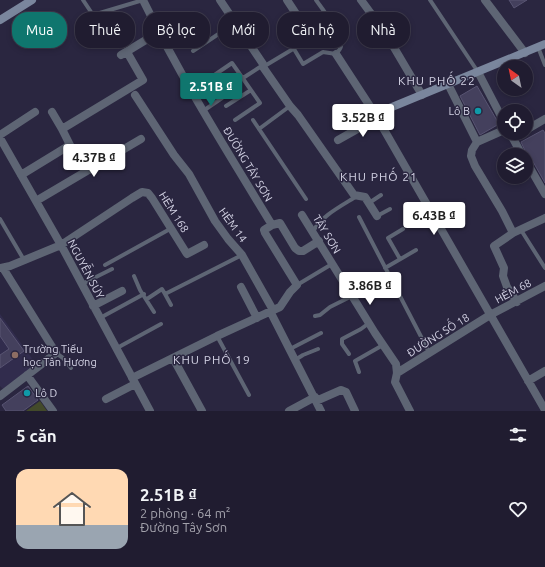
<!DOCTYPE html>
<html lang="vi">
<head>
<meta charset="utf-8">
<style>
	body { margin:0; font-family:Ubuntu,sans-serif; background:#282538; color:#f1f3f6; height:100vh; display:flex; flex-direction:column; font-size:15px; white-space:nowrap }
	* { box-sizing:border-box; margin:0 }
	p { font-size:13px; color:#a2a1ab }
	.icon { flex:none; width:22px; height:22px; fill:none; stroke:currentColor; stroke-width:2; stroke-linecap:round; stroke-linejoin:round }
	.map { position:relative; height:411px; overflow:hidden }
	.details { display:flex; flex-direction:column; background:#201c30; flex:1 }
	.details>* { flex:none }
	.banner { position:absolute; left:12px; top:12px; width:521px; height:36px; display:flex; gap:8px }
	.needle { width:26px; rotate:327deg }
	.buttons { position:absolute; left:497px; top:60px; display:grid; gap:8px }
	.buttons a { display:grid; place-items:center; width:36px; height:36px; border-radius:50%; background:#201c30; box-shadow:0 2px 6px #0003,0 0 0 1px #3d3a4c; font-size:20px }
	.price { position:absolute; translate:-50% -34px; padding:0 9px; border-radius:4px; background:#fff; color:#222; font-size:13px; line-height:26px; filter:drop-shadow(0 1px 2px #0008) }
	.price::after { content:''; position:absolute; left:50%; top:24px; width:12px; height:9px; margin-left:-6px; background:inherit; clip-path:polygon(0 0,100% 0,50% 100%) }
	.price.active { background:#0f766e; color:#fff }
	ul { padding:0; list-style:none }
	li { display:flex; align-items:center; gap:12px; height:100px; padding:0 16px }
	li+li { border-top:1px solid #3d3a4c }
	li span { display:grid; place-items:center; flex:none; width:112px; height:80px; border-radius:12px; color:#555 }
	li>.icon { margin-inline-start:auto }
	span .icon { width:48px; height:48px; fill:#fffc; stroke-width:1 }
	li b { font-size:17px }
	h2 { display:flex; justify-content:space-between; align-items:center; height:48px; padding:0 16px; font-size:17px }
	.tag { padding:0 14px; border-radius:16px; background:#201c30; box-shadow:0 2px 6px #0003,0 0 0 1px #3d3a4c; font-size:14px; line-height:36px }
	.tag.active { background:#0f766e; color:#fff }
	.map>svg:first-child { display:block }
	.built { fill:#312c4d }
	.green { fill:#434a2a }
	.building { fill:#44405d; stroke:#585472 }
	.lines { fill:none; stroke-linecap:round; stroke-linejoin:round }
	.lane { stroke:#5e6574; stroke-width:4 }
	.street { stroke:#5e6574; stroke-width:8 }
	.secondary { stroke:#7a869d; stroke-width:8 }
	.culture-dot { fill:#0f9aa8; stroke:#2a2640; stroke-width:1.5 }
	.education-dot { fill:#8d6e63; stroke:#2a2640; stroke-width:1.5 }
	.labels { text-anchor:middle; stroke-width:3; stroke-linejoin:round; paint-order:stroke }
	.poi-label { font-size:11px; fill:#d3d2e4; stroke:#2a2640; text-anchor:start }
	.street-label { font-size:11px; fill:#d3d2e4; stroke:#2a2640 }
	.neighbourhood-label { font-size:12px; letter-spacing:1px; fill:#d3d2e4; stroke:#2a2640 }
</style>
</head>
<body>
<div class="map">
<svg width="545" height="411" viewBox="0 0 545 411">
	<rect width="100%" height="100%" fill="#2a2640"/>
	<path class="built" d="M0 314 36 364 3 389 0 386Z"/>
	<path class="green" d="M40 401 47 411H26Z"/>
	<path class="building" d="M509 0H527L514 8Z
		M477 86 499 124 480 135 460 96Z
		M543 130 545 133V183L531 158 527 155 521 142Z
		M0 318 24 351 0 368V355L9 349 0 336Z
		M28 386 38 400 23 411H6L2 405Z"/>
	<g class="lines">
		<path class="lane" d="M83 0 93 15 143 0
			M430 0 478 72
			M538 47 545 65
			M294 49 303 64 323 52 336 54C338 51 341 49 341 46 343 37 322 8 316 0
			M193 51 235 23
			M263 67 333 25
			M210 78 232 63 260 103 235 120
			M243 78 263 65
			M226 106 251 90
			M203 111 222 98
			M253 120 306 199
			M259 129 290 106
			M369 203 381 195
			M377 216 390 209
			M359 217 429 352
			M0 219 24 260
			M521 230 545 268
			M313 232C319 217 343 205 357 196
			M400 259 388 238 403 229
			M105 265 170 229
			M385 268 416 250
			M134 276 140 290 154 312
			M82 284 112 269
			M297 285 332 264
			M165 294 171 305
			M147 299 162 289 165 294 242 255
			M315 316 320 315 330 307 352 296
			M100 318 144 294
			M217 336 249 395
			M117 348 161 324
			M290 349 321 333
			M56 353 63 358 71 368
			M349 354 342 344V339L361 329 369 323
			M295 360 303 355 318 349
			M359 372 355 361 383 345"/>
		<path class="street" d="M143 0C181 78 227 151 272 225L280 223 295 248 299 251H303L319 241
			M220 0 263 64V67L290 106 298 115 354 195 365 197 377 216
			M287 0 312 38
			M361 0 386 34 422 95
			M485 0 525 53
			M336 54 375 114 545 410
			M121 55 159 32
			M478 72 504 122
			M448 84 477 142 504 130
			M135 95 174 155 189 174 215 221 228 239 242 255 273 310
			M52 112 62 129
			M526 130 545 119
			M510 133 522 155
			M0 135 35 112
			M512 137 520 133
			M0 138 61 245 150 411
			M338 140 377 118
			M477 142 472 150 471 156 475 166 502 211 513 233
			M70 145 86 171
			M526 161 545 194
			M21 175 70 145 62 129 143 80 127 52
			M36 201 141 139
			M302 215 375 333 396 364 397 373 395 382 410 411
			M0 268 10 266 61 245 132 198 142 192 148 193 152 198 187 254 204 245
			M241 287 257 318
			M517 302 507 287 503 276 504 268 494 246 513 233 545 218
			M93 306 122 291
			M270 311 321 411
			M173 358 202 411
			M397 373 490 315 545 286
			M27 375 53 411
			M132 378 217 336 280 307 290 292 297 285 265 233 264 230 272 225
			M528 381 545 371
			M0 396 56 353 3 268
			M106 399 135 384
			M316 401 341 390 346 392 355 411
			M289 411 315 397"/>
		<path class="secondary" d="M0 20 32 0
			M375 114 545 44"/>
	</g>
	<g class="culture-dot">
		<circle cx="478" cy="111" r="4"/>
		<circle cx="27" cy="393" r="4"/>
	</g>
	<circle class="education-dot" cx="15" cy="355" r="4"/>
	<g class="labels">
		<g class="poi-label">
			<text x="470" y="115" text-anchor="end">Lô B</text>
			<text x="23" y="353">Trường Tiểu<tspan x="23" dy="13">học Tân Hương</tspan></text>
			<text x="35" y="397">Lô D</text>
		</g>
		<g class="street-label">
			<text transform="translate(248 164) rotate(59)" y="4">ĐƯỜNG TÂY SƠN</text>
			<text transform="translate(174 212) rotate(58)" y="4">HẺM 168</text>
			<text transform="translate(233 225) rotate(54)" y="4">HẺM 14</text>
			<text transform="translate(327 234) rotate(59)" y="4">TÂY SƠN</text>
			<text transform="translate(86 269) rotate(62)" y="4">NGUYỄN SÚY</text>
			<text transform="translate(513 291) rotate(-28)" y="4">HẺM 68</text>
			<text transform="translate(438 335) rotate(-32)" y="4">ĐƯỜNG SỐ 18</text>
		</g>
		<g class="neighbourhood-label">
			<text x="437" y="85">KHU PHỐ 22</text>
			<text x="379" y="181">KHU PHỐ 21</text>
			<text x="212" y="364">KHU PHỐ 19</text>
		</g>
	</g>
</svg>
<div class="buttons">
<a><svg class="needle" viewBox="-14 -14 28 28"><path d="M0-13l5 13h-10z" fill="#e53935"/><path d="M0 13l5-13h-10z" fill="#a2a1ab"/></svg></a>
<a><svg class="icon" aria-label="locate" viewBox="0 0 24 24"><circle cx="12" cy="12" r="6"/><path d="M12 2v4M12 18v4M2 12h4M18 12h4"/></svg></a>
<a><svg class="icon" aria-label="layers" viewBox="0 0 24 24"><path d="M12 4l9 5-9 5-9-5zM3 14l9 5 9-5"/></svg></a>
</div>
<b class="price active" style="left:211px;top:107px">2.51B ₫</b>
<b class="price" style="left:363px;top:138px">3.52B ₫</b>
<b class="price" style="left:94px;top:178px">4.37B ₫</b>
<b class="price" style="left:434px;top:236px">6.43B ₫</b>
<b class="price" style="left:370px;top:306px">3.86B ₫</b>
<div class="banner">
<a class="tag active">Mua</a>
<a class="tag">Thuê</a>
<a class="tag">Bộ lọc</a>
<a class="tag">Mới</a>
<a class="tag">Căn hộ</a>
<a class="tag">Nhà</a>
</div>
</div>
<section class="details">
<h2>5 căn<svg class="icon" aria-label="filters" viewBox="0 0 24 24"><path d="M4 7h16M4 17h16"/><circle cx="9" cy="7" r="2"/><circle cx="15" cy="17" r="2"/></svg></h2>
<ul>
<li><span style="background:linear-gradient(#ffd9b3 70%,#9aa5b1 0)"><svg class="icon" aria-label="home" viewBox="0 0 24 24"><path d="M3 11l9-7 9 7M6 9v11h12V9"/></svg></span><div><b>2.51B ₫</b><p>2 phòng · 64 m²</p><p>Đường Tây Sơn</p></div><svg class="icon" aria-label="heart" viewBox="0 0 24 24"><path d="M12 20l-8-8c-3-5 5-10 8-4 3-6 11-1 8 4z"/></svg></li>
</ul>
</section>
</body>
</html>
